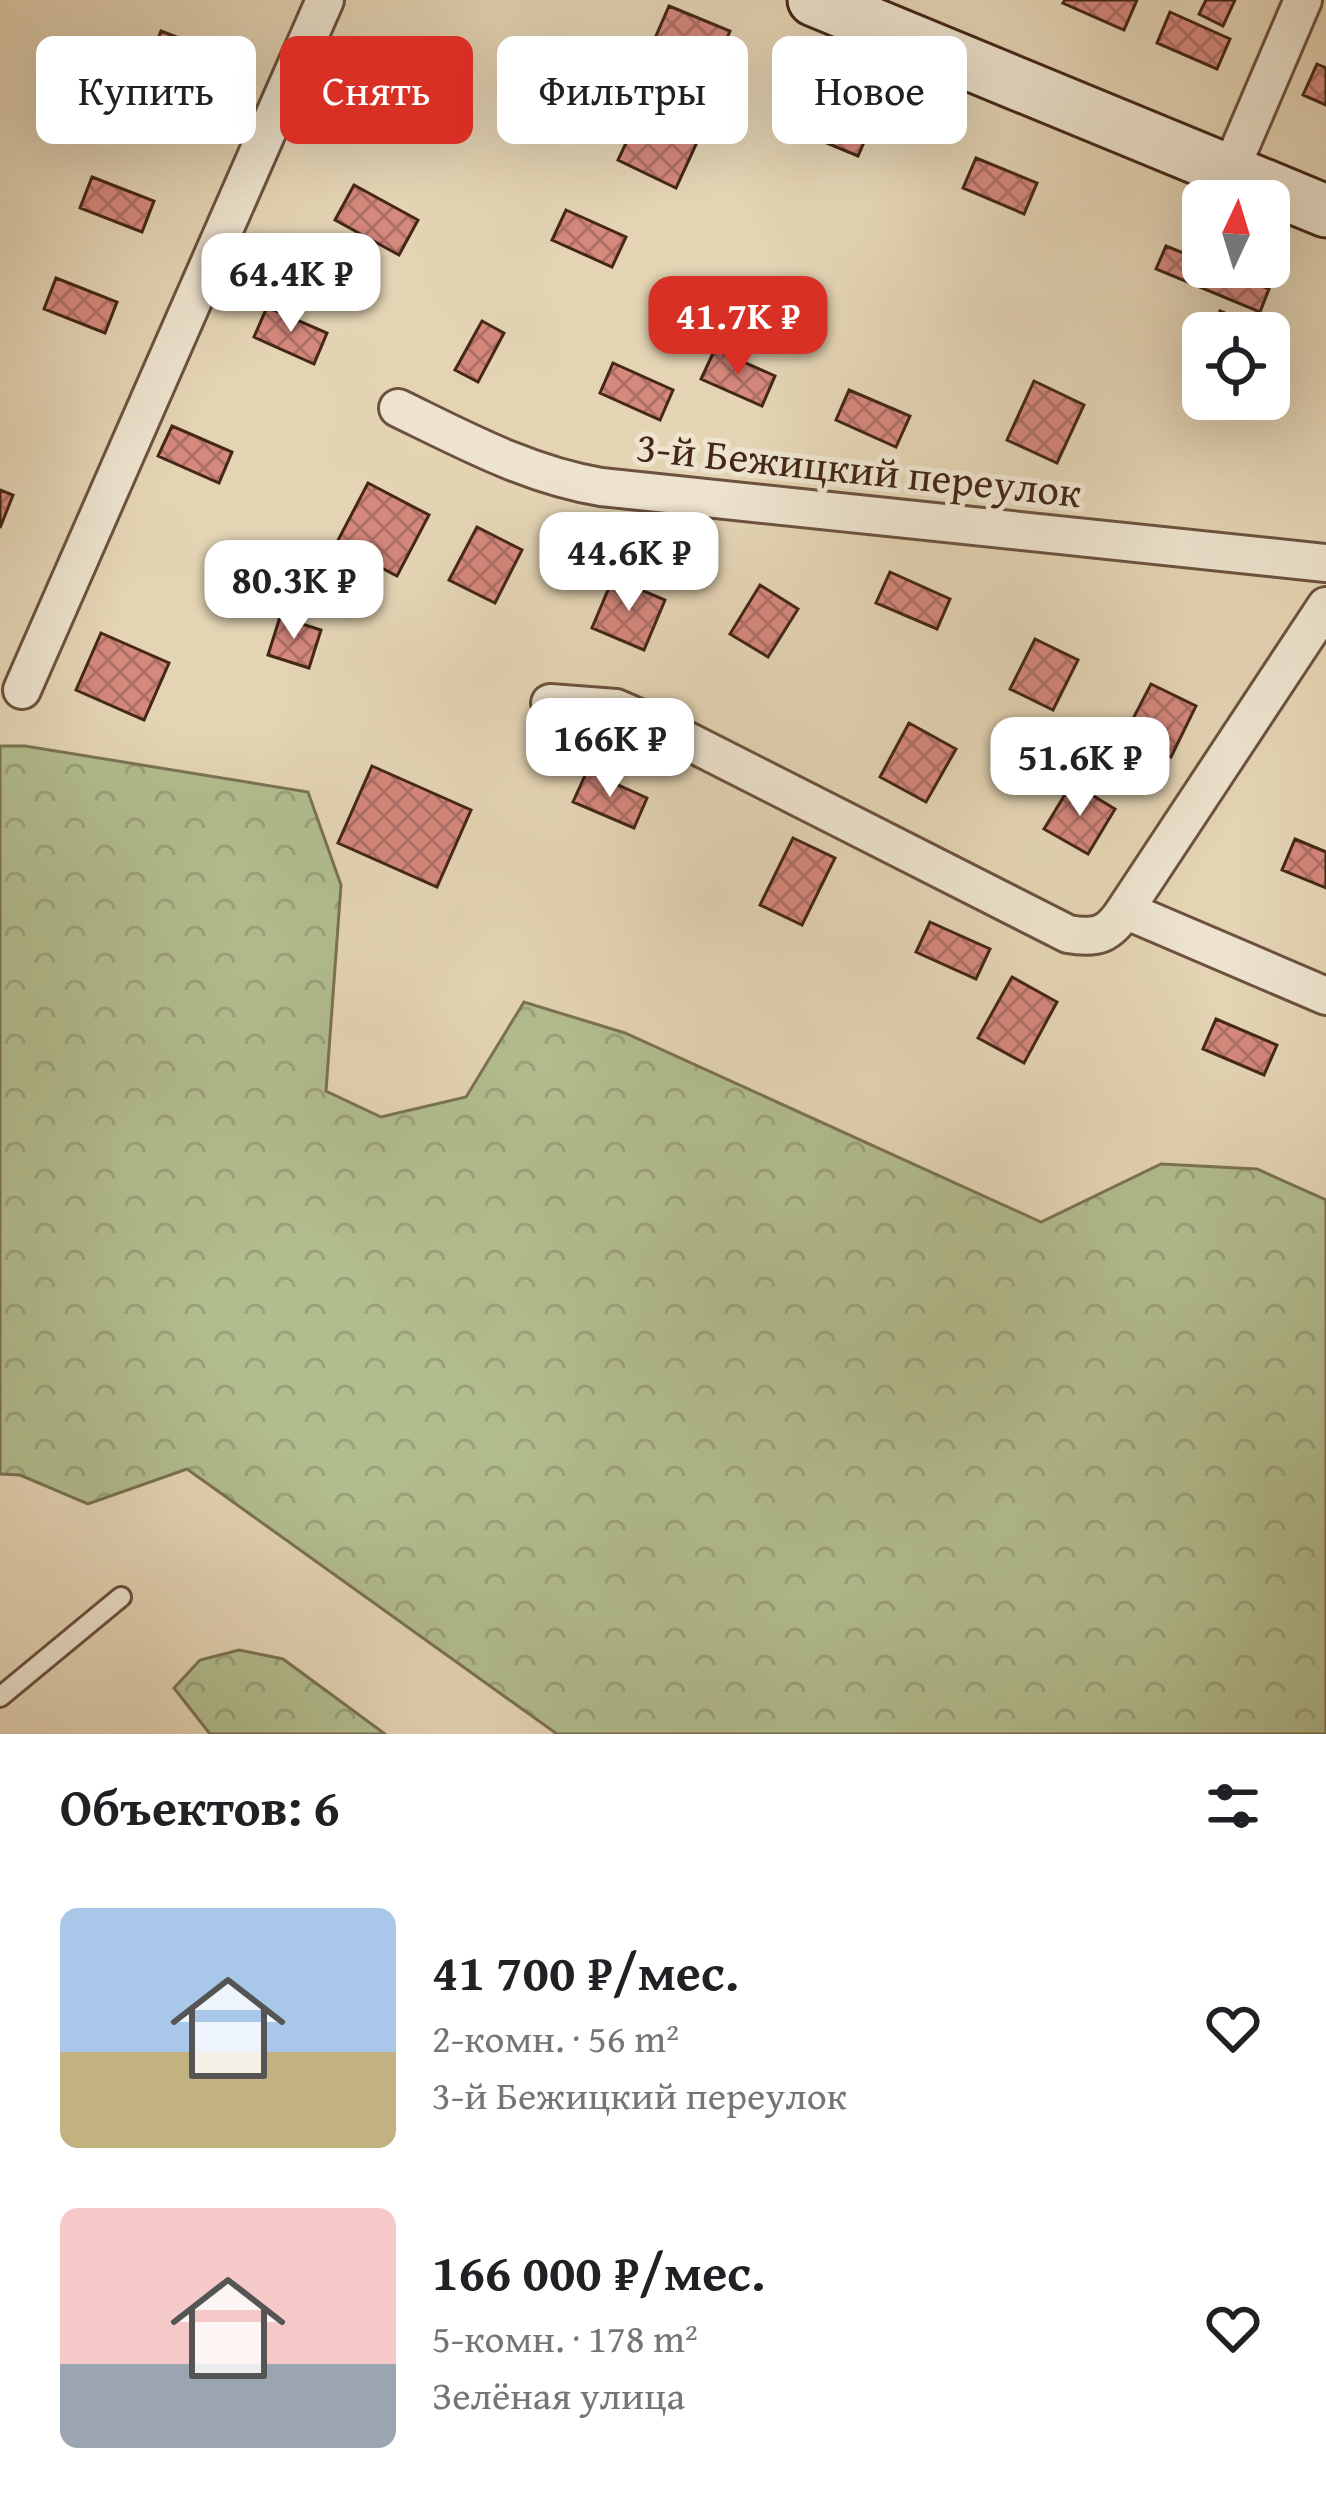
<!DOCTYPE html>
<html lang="ru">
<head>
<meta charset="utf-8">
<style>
	body { margin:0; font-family:"Gentium Book Plus",serif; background:#f2f2f2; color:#202124; height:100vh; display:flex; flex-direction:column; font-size:45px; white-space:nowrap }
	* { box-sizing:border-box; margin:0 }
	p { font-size:39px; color:#757577 }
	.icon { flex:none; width:66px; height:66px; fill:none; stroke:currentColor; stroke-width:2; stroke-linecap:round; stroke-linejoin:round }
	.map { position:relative; height:1734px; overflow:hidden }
	.details { display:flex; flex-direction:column; background:#fff; flex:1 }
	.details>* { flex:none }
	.hud { position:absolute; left:36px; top:36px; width:1254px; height:108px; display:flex; gap:24px }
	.needle { width:78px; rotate:4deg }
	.controls { position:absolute; left:1182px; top:180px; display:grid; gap:24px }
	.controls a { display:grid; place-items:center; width:108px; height:108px; border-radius:18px; background:#fff; box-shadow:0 12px 48px #0002; font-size:60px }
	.price { position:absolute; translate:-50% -102px; padding:0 27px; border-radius:24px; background:#fff; color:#222; font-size:39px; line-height:78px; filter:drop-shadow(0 3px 6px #0008) }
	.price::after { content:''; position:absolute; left:50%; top:72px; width:36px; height:27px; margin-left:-18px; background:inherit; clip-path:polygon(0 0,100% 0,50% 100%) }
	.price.selected { background:#d93025; color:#fff }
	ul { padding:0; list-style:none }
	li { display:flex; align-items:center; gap:36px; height:300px; padding:0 60px }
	li span { display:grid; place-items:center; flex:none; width:336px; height:240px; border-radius:18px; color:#555 }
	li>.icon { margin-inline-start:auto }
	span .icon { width:144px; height:144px; fill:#fffc; stroke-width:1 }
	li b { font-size:51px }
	h2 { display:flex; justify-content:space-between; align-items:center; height:144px; padding:0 60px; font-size:51px }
	.tag { padding:0 42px; border-radius:18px; background:#fff; box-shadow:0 12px 48px #0002; font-size:42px; line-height:108px }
	.tag.selected { background:#d93025; color:#fff }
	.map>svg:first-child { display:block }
	.forest { fill:url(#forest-crowns); stroke:#7b7252; stroke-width:3 }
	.building { fill:url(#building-cross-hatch); stroke:#442717; stroke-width:3 }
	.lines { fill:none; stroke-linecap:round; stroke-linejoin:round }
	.lane-casing { stroke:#6c523e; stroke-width:24 }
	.street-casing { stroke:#6c523e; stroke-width:42 }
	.secondary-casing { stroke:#442717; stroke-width:57 }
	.lane { stroke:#ede3ce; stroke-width:18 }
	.street { stroke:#ede3ce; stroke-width:36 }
	.secondary { stroke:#ede3ce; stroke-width:51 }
	.labels { text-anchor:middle; stroke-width:10; stroke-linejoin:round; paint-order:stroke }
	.street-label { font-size:42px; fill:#442717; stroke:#ede3ce }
</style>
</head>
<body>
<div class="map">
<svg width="1326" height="1734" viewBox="0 0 1326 1734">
	<defs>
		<pattern id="forest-crowns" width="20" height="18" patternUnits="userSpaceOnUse" patternTransform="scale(3)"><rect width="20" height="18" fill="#b2bd8e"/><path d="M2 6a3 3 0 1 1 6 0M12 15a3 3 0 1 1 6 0" fill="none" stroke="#9aa27a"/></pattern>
		<pattern id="building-cross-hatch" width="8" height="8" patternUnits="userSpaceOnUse" patternTransform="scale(3)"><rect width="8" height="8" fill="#d5887c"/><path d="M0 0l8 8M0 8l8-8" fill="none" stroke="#ae6f65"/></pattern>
	</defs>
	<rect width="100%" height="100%" fill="#e4d4b4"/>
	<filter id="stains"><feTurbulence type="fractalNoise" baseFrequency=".00167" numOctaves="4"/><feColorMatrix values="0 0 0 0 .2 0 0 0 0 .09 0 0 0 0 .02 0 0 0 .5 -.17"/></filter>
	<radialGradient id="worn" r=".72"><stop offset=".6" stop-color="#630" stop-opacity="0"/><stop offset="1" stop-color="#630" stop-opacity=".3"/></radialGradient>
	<path class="forest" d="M0 746H25L308 792 341 885 326 1091 381 1117 466 1097 524 1002 625 1033 1041 1222 1161 1164 1257 1169 1326 1200V1734H557L187 1469 88 1504 20 1475 0 1474Z
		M239 1650 283 1659 385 1734H210L174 1688 200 1660Z"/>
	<path class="building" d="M1065 0H1137L1124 30 1063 3Z
		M1206 0H1235L1223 26 1199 14Z
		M669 6 730 31 717 61 656 36Z
		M1170 12 1230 39 1217 69 1157 43Z
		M161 31 223 55 211 87 149 63Z
		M1317 64 1326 68V105L1303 95Z
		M834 84 881 103 858 156 812 137Z
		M641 111 699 138 676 188 618 160Z
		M976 158 1037 183 1024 214 963 188Z
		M92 177 154 201 142 232 80 208Z
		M354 185 418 220 399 255 335 220Z
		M566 210 626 237 612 267 552 240Z
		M1166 246 1203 261V267H1216L1269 289 1260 312 1156 269Z
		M56 278 117 302 105 333 44 309Z
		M267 307 327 333 314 364 254 337Z
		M1220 311 1281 337 1269 364V333H1210Z
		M482 321 504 333 478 382 455 370Z
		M715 349 775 376 762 406 701 379Z
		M613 363 673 390 660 420 600 393Z
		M1034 381 1084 405 1057 463 1007 440Z
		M849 390 910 416 896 447 836 420Z
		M172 426 232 452 219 483 158 456Z
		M368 483 429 515 397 576 336 544Z
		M0 490 13 495 0 528Z
		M477 527 522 550 495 603 449 580Z
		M890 572 950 599 937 629 876 603Z
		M613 578 665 600 644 650 592 628Z
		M760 585 798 609 768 657 730 634Z
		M280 617 321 630 309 668 268 655Z
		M101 633 169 663 144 720 76 690Z
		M1035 639 1078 660 1053 710 1010 689Z
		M1151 684 1196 706 1171 757 1125 734Z
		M909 723 956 749 926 802 880 777Z
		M372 766 471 810 437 887 338 843Z
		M587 771 647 798 634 828 573 802Z
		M1072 783 1115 809 1088 854 1044 829Z
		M793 838 835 858 802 925 760 905Z
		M1295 839 1326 852V888L1282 870Z
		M930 922 990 949 976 979 916 952Z
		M1012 977 1057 1002 1024 1063 978 1038Z
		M1216 1019 1277 1045 1264 1075 1203 1049Z"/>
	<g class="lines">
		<g class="lane-casing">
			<path id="lane" d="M0 1697 121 1597"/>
		</g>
		<g class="street-casing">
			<path id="street" d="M1229 173 1303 0
				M398 408C464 440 528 475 601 487L1326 563
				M22 690 325 0
				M550 703 616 708 662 728 1068 934C1097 939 1109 935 1125 910L1326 996
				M1125 910 1326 606"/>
		</g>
		<g class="secondary-casing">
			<path id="secondary" d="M814 0 1326 211"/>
		</g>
		<use href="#lane" class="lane"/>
		<use href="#street" class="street"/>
		<use href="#secondary" class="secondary"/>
	</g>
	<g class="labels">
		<g class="street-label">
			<text transform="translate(859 469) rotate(6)" y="15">3-й Бежицкий переулок</text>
		</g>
	</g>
	<rect width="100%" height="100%" filter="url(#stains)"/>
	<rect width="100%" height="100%" fill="url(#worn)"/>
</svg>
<div class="controls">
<a><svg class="needle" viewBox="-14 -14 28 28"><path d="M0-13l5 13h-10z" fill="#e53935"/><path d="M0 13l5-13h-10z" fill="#757577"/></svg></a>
<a><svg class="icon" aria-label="locate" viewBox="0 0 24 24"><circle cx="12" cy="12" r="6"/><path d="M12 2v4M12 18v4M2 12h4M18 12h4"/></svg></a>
</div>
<b class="price" style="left:291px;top:335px">64.4K ₽</b>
<b class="price selected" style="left:738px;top:378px">41.7K ₽</b>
<b class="price" style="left:629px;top:614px">44.6K ₽</b>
<b class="price" style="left:294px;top:642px">80.3K ₽</b>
<b class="price" style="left:610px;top:800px">166K ₽</b>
<b class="price" style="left:1080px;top:819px">51.6K ₽</b>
<div class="hud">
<a class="tag">Купить</a>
<a class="tag selected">Снять</a>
<a class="tag">Фильтры</a>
<a class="tag">Новое</a>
</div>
</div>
<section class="details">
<h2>Объектов: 6<svg class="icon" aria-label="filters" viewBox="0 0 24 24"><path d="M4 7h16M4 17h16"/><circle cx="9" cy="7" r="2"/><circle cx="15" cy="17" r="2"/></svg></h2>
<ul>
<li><span style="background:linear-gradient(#a9c7e8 60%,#c2b280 0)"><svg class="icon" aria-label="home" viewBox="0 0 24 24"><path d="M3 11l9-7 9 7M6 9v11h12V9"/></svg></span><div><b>41 700 ₽/мес.</b><p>2-комн. · 56 m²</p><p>3-й Бежицкий переулок</p></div><svg class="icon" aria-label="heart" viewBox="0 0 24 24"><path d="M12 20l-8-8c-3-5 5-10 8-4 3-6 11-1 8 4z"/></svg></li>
<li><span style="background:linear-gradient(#f6c9c9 65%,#9aa5b1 0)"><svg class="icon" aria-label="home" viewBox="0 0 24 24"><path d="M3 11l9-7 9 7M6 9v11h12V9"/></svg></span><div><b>166 000 ₽/мес.</b><p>5-комн. · 178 m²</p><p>Зелёная улица</p></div><svg class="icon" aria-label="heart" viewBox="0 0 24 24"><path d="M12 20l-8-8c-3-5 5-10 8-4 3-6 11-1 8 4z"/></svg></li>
</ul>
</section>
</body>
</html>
